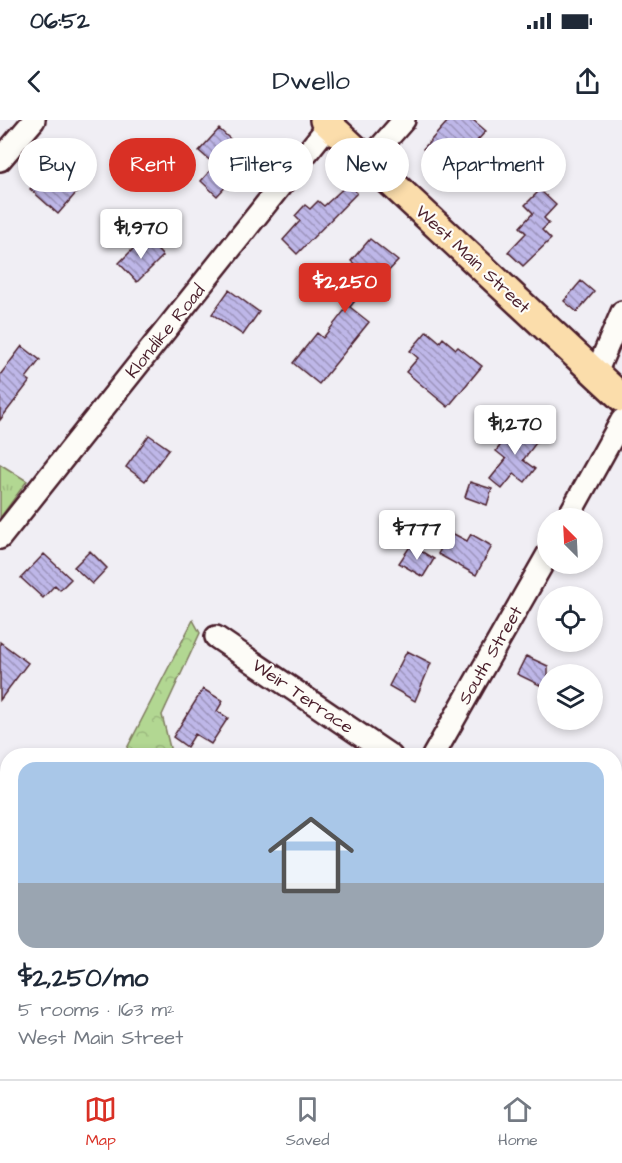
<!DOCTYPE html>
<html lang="en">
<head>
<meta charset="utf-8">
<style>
	body { margin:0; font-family:"Architects Daughter",sans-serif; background:#f2f2f3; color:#1f2937; height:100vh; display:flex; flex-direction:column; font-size:22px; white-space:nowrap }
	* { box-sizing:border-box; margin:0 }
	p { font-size:20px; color:#747a83 }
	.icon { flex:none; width:33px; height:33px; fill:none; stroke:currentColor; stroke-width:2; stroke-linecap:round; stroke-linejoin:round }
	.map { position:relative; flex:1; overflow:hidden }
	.panel { position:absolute; left:0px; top:628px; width:622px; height:332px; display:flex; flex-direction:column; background:#fff; border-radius:24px 24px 0 0; box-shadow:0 3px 9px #0003 }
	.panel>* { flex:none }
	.guide { position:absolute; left:18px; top:18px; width:586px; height:54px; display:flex; gap:12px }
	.needle { width:39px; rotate:336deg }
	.buttons { position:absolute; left:537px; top:388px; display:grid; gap:12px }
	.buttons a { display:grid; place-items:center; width:66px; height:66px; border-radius:50%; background:#fff; box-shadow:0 3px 9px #0003; font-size:30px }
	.price { position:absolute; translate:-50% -51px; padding:0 14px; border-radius:6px; background:#fff; color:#222; font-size:20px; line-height:39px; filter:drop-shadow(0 2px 3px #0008) }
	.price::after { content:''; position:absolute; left:50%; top:36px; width:18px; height:14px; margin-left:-9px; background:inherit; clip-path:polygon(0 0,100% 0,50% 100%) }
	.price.current { background:#d93025; color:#fff }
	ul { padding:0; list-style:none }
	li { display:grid; align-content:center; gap:12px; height:318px; padding:0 18px }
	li+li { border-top:2px solid #e0e1e3 }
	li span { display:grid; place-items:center; height:186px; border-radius:18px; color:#555 }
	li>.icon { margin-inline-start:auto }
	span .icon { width:108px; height:108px; fill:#fffc; stroke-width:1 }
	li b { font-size:26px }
	.chip { padding:0 21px; border-radius:27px; background:#fff; box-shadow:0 3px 9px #0003; font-size:21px; line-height:54px }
	.chip.current { background:#d93025; color:#fff }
	.status { display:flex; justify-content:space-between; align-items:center; height:42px; padding:0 30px; background:#fff; direction:ltr }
	.status svg { height:16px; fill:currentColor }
	header { display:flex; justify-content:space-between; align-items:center; height:78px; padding:0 18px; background:#fff; font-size:27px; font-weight:600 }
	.tabs { display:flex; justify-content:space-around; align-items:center; height:84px; border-top:2px solid #e0e1e3; background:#fff; font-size:16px; color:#747a83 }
	.tabs a { display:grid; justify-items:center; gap:3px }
	.tabs .current { color:#d93025 }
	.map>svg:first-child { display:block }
	.grass { fill:url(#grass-tufts); stroke:#7e7b5e; stroke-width:1.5 }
	.forest { fill:url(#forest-crowns); stroke:#7e7b5e; stroke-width:1.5 }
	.building { fill:url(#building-back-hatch); stroke:#4a1f2b; stroke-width:1.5 }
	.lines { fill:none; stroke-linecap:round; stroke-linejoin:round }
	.minor-casing { stroke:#4a1f2b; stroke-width:26 }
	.major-casing { stroke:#4a1f2b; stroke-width:32 }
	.minor { stroke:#fdfcf7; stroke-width:21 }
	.major { stroke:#fbddab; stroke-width:27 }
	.labels { text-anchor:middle; stroke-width:4.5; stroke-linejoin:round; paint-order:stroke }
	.street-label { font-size:18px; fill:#4a1f2b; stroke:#fdfcf7 }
</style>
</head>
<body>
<div class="status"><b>06:52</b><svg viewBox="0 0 49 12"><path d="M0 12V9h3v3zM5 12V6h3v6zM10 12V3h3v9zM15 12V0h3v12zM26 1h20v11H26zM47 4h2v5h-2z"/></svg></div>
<header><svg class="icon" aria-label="back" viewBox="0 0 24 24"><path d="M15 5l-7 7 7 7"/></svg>Dwello<svg class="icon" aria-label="share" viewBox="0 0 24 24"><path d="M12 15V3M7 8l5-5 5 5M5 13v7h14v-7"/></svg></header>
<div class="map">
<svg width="622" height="959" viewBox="0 0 622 959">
	<defs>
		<pattern id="grass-tufts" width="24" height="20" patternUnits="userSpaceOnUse" patternTransform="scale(1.5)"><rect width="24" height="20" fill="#b2d792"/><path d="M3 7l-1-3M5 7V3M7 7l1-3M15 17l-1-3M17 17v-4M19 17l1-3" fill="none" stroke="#9bb87e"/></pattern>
		<pattern id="forest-crowns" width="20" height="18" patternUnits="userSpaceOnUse" patternTransform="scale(1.5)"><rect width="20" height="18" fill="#b2d792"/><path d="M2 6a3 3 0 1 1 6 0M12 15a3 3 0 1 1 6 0" fill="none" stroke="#9bb87e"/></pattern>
		<pattern id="building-back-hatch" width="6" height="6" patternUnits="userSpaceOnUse" patternTransform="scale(1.5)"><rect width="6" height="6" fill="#beb7e8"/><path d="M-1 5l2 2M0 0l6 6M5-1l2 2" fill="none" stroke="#9c94bc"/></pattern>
	</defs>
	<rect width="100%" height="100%" fill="#f0eef4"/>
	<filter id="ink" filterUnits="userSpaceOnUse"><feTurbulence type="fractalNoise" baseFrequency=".0167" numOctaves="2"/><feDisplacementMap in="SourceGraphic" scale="12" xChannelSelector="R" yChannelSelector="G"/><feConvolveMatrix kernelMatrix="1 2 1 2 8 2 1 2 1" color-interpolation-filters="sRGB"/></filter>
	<g filter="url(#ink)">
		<path class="grass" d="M0 344 27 361 0 398Z"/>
		<path class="forest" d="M193 500 200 513 162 595 172 636H123Z
			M7 736V867H0V737Z
			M615 758 622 762V959H469L471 952H615Z"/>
		<path class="building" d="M449 0H473L486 11 467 32 461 27 443 47 423 29Z
			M219 9 246 33 236 44 239 48 229 59 231 61 217 76 201 61 215 45 199 31Z
			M60 34 89 58 58 94 30 69Z
			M348 64 357 73 297 134 283 120 300 101 295 96 305 85 310 89 318 81 324 86Z
			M540 70 556 85 544 98 549 103 542 110 551 119 523 146 508 132 526 113 520 107 533 93 525 85Z
			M145 117 163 136 137 162 119 143Z
			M370 119 398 141 383 157 378 153 350 187 369 202 319 264 293 243 317 213 323 218 348 186 334 175 357 146 351 141Z
			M581 161 594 172 577 192 564 181Z
			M229 170 259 192 243 215 212 194Z
			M427 211 440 222 443 218 456 229 458 227 482 246 448 287 406 252 418 238 410 231Z
			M22 226 40 240 26 258 30 261 0 300V255Z
			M518 303 539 319 523 340 535 349 525 362 514 354 502 369 490 359 506 339 496 331Z
			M149 315 169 329 145 361 126 347Z
			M470 362 492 369 487 385 465 377Z
			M450 412 467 421 471 414 492 426 476 455 438 434Z
			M411 425 434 439 423 457 399 443Z
			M90 431 107 448 92 464 74 447Z
			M44 434 71 459 60 470 55 465 43 478 21 458Z
			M0 522 28 543 0 580Z
			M407 531 431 543 415 581 389 566Z
			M526 536 548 546V569L517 554Z
			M203 569 223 581 217 591 228 598 211 624 195 614 187 627 173 617Z"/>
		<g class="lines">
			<g class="minor-casing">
				<path id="minor" d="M0 40 34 0
					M368 41 404 0
					M596 253 622 192
					M567 399 622 300
					M0 418 329 5
					M216 517 391 636
					M433 636 548 434
					M251 959 254 952"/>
			</g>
			<g class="major-casing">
				<path id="major" d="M324 0 622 278"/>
			</g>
			<use href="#minor" class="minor"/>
			<use href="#major" class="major"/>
		</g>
	</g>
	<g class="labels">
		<g class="street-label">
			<text transform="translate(473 139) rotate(43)" y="6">West Main Street</text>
			<text transform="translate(165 211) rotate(-51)" y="6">Klondike Road</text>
			<text transform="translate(490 535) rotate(-60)" y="6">South Street</text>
			<text transform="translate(303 576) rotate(34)" y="6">Weir Terrace</text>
		</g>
	</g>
</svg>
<div class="buttons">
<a><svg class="needle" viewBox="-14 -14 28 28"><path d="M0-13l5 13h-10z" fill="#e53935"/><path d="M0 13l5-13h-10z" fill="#747a83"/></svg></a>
<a><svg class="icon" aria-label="locate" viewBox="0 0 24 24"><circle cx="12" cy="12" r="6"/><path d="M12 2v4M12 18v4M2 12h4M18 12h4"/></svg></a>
<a><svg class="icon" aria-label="layers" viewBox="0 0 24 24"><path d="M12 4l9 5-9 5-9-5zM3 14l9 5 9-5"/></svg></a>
</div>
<b class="price" style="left:141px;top:140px">$1,970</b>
<b class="price current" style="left:345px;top:194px">$2,250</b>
<b class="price" style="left:515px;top:336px">$1,270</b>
<b class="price" style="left:417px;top:441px">$777</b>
<div class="guide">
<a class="chip">Buy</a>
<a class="chip current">Rent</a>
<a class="chip">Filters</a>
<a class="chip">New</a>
<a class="chip">Apartment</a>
</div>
<section class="panel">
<ul>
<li><span style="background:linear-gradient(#a9c7e8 65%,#9aa5b1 0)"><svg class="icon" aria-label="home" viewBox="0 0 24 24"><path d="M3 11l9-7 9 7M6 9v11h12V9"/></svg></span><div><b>$2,250/mo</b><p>5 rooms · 163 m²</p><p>West Main Street</p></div></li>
</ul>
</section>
</div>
<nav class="tabs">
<a class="current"><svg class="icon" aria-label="map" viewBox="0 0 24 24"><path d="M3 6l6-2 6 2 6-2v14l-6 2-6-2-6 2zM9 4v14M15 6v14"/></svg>Map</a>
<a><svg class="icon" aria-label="saved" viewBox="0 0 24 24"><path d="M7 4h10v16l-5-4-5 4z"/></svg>Saved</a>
<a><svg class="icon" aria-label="home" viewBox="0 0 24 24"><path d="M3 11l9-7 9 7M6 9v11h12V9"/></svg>Home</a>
</nav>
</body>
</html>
